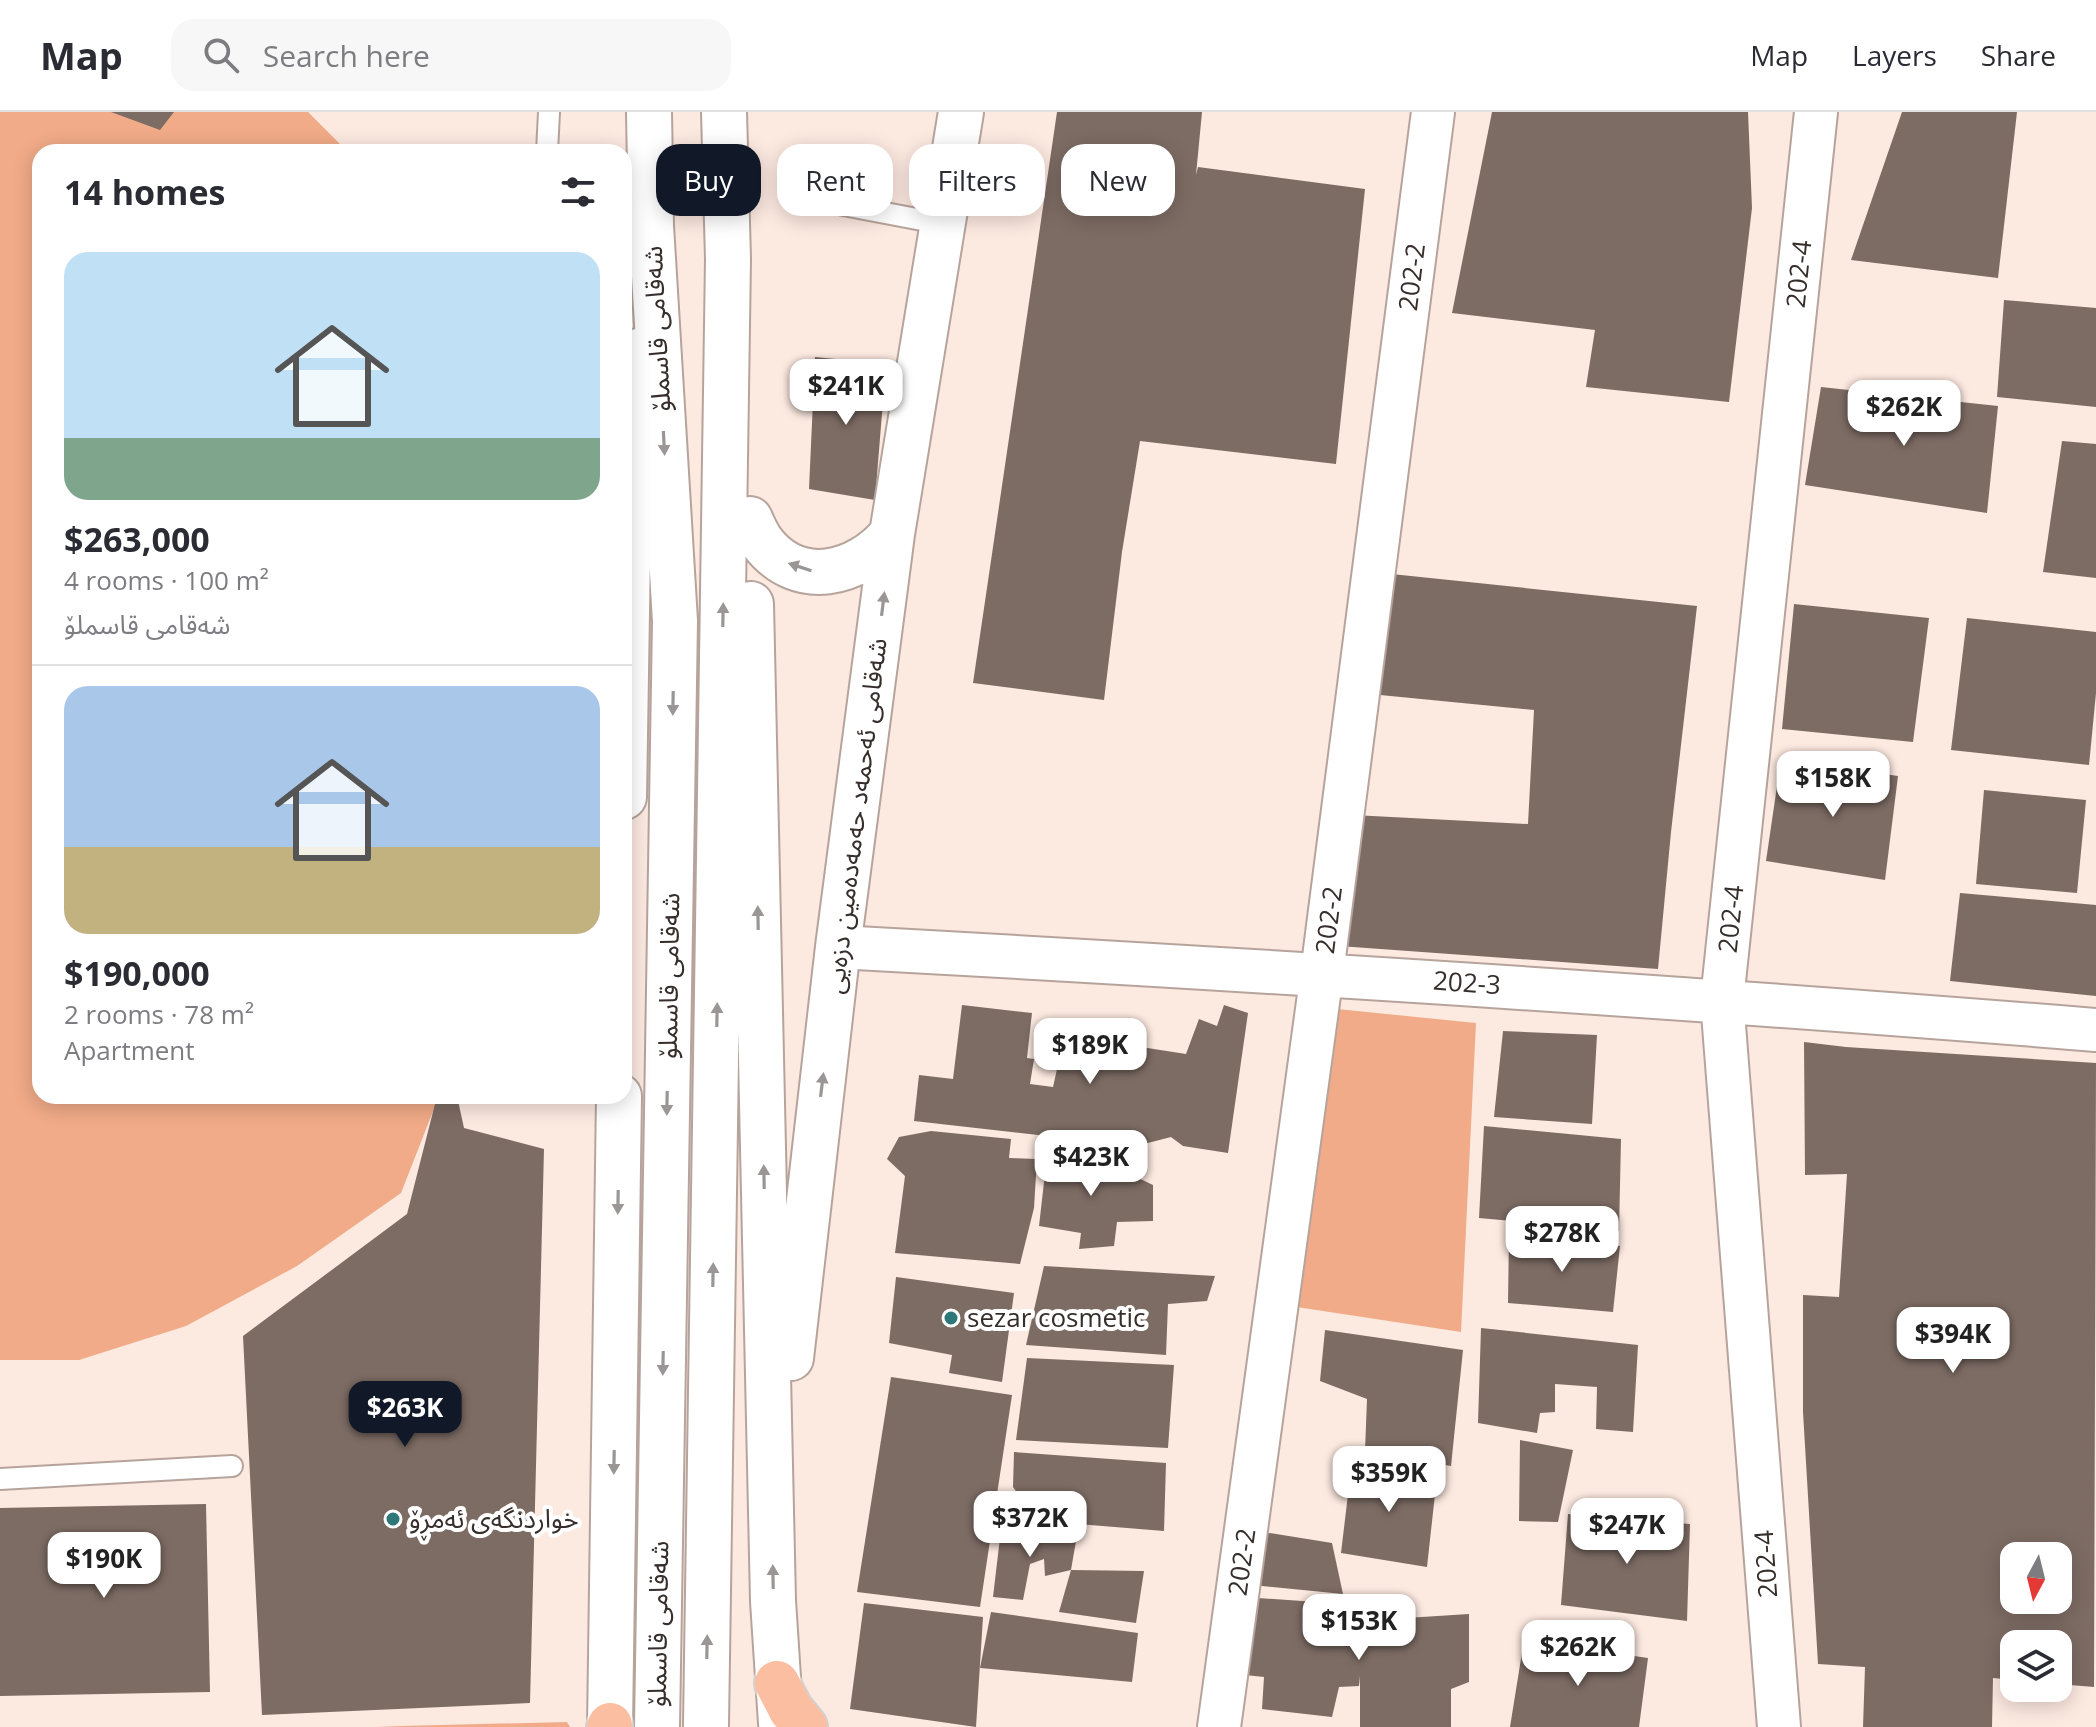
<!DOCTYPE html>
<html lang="en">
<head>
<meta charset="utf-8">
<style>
	body { margin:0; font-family:"Open Sans","Noto Sans Arabic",sans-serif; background:#f7f7f7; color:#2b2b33; height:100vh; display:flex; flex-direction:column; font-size:30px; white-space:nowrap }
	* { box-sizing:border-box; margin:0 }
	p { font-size:26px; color:#7c7c81 }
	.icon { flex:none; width:44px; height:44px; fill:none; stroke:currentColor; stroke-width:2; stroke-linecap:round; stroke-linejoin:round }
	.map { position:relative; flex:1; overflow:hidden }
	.sheet { position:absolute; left:32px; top:32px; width:600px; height:960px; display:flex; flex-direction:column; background:#fff; border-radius:24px; box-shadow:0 4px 20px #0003 }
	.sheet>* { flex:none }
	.banner { position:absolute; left:656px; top:32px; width:760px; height:72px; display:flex; gap:16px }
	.needle { width:52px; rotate:187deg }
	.fabs { position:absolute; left:2000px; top:1430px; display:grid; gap:16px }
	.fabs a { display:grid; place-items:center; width:72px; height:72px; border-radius:16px; background:#fff; box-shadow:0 4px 20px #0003; font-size:40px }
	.price { position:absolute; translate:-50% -68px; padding:0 18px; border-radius:16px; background:#fff; color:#222; font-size:26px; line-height:52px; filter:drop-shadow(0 2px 4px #0008) }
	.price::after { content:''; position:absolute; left:50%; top:48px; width:24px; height:18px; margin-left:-12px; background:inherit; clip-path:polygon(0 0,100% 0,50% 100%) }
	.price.current { background:#111827; color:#fff }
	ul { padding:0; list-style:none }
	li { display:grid; align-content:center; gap:16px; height:424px; padding:0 32px }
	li+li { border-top:2px solid #e1e1e2 }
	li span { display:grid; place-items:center; height:248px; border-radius:24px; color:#555 }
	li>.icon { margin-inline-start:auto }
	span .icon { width:144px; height:144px; fill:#fffc; stroke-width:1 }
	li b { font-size:34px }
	h2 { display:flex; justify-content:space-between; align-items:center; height:96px; padding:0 32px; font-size:34px }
	.chip { padding:0 28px; border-radius:24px; background:#fff; box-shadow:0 4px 20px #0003; font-size:28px; line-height:72px }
	.chip.current { background:#111827; color:#fff }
	header { display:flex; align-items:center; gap:48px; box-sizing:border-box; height:112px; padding:0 40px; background:#fff; border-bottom:2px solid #e1e1e2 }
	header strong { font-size:38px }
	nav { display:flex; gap:44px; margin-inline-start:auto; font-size:28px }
	.search { width:560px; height:72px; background:#f7f7f7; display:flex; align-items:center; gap:20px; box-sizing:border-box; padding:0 28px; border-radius:24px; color:#7c7c81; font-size:30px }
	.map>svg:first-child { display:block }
	.green { fill:#f1ab88 }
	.building { fill:#7d6c64; fill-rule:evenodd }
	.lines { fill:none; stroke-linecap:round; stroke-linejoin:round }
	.lane-casing { stroke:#b6a49c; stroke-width:24 }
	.street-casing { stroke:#b6a49c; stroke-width:46 }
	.secondary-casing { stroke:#b6a49c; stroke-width:48 }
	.highway-casing { stroke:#d3d1d0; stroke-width:48 }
	.lane { stroke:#fff; stroke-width:20 }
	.street { stroke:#fff; stroke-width:42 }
	.secondary { stroke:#fff; stroke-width:44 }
	.highway { stroke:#fcbea0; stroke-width:44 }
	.oneway { fill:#9a9695 }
	.poi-dot { fill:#2d7779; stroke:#fff; stroke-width:3 }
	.labels { text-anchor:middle; stroke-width:8; stroke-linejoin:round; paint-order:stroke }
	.street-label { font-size:26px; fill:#362e2b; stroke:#fff }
	.poi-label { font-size:26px; fill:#362e2b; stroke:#fff; text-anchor:start }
</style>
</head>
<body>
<header>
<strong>Map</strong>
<div class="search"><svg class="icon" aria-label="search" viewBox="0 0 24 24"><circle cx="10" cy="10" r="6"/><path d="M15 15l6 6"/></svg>Search here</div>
<nav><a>Map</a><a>Layers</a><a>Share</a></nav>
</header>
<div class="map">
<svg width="2096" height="1615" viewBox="0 0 2096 1615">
	<rect width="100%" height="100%" fill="#fce9e0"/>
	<path class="green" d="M0 0H308L348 40H40V984H439L401 1081 297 1154 186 1214 79 1248H0Z
		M1327 896 1476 911 1461 1220 1277 1192Z
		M567 1610 570 1615H377L401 1614Z"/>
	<path class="building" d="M111 0H174L160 18Z
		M1057 0H1202L1196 63 1198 55 1365 77 1336 352 1140 329 1122 440 1104 588 973 571Z
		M1492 0H1748L1752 96 1729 290 1586 275 1595 218 1452 201Z
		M1902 0H2017L1998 166 1851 148Z
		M2004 188 2096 196V295L1997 285Z
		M815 245 886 252 875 388 809 377Z
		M1821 275 1998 294 1987 401 1805 373Z
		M2062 329 2096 332V466L2043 460Z
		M1382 461 1697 494 1671 720 1658 857 1339 834 1353 703 1528 712 1534 598 1370 582Z
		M1794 492 1929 506 1913 630 1782 617Z
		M1967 506 2096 520V581L2089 653 1951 638Z
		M1781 647 1898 664 1885 768 1766 749Z
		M1984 678 2086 688 2077 781 1976 772Z
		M1960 781 2096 793V884L1950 869Z
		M962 893 1032 901 1027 946 1034 947 1030 972 1053 975 1063 930 1088 933 1087 951 1133 953 1141 935 1186 942 1199 907 1217 914 1224 893 1248 901 1228 1041 1183 1034 1171 1025 1144 1032 1047 1024 914 1009 919 963 953 967Z
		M1503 919 1597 923 1592 1012 1494 1005Z
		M1804 930 1846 935 2096 951 2094 1575 2058 1572V1532H2014V1568L1993 1566 1992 1615H1863L1865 1555 1818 1552 1803 1300V1183L1839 1185 1847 1062 1805 1063ZM2014 1444H2058V1488H2014Z
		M437 984H457L464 1016 544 1037 530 1591 262 1603 243 1224 407 1102Z
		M1484 1014 1621 1027 1619 1119 1479 1106Z
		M931 1019 1011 1027 1009 1046 1037 1047 1034 1096 1020 1152 895 1141 905 1064 887 1047 899 1025Z
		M1048 1035 1086 1037 1087 1052 1113 1054 1153 1073V1109L1117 1110 1114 1134 1079 1137 1081 1121 1039 1114Z
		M1509 1124 1620 1134 1613 1200 1508 1191Z
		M1044 1154 1215 1164 1207 1189 1168 1192 1166 1243 1026 1233Z
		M896 1165 1014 1181 1002 1270 949 1261 952 1243 889 1231Z
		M1481 1216 1638 1233 1633 1320 1596 1317 1597 1275 1555 1272V1300L1540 1301 1537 1321 1478 1311Z
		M1325 1218 1463 1238 1451 1354 1365 1339 1367 1287 1320 1269Z
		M1027 1246 1174 1253 1168 1336 1016 1328Z
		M891 1265 1012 1283 980 1495 857 1480Z
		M1520 1328 1573 1338 1558 1410 1519 1409Z
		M1014 1340 1166 1351 1164 1419 1053 1410 1031 1401 1013 1375Z
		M1352 1349 1437 1364 1427 1455 1341 1441Z
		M206 1392 210 1580 0 1584V1396Z
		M1568 1402 1690 1412 1687 1509 1561 1493Z
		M1001 1417 1077 1423 1071 1458 1045 1464 1044 1447 1030 1452 1023 1488 993 1485Z
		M1257 1419 1332 1431 1343 1482 1252 1473Z
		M1071 1458 1144 1459 1136 1511 1059 1500Z
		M1258 1486 1360 1493 1359 1509 1469 1502V1570L1451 1577V1615H1360V1564L1359 1574 1339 1575 1332 1605 1262 1597 1264 1565 1245 1563Z
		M864 1491 983 1505 976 1615 850 1597Z
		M991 1500 1138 1521 1132 1570 980 1556Z
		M1524 1528 1648 1546 1639 1615H1510Z"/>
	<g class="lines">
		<g class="lane-casing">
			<path id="lane" d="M547 40 549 0
				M796 84 943 112
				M0 1367 232 1354"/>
		</g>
		<g class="street-casing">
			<path id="street" d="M838 835C1258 858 1677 884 2096 918
				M1219 1615 1322 861 1433 0
				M1779 1615 1722 888 1816 0"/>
		</g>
		<g class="secondary-casing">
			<path id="secondary" d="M649 0 651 114 675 509 657 1615
				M750 407C753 414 757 423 762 430 798 478 858 463 892 422
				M751 492 773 1489 781 1611
				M624 685 630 315 638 239
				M791 1246 838 835 892 422 961 0
				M706 1613 728 147 724 0
				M610 1615 619 984"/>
		</g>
		<g class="highway-casing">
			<path id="highway" d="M777 1571 791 1598 805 1615
				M609 1615 610 1613"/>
		</g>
		<use href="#lane" class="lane"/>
		<use href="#street" class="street"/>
		<use href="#secondary" class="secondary"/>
		<use href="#highway" class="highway"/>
	</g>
	<defs><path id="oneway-solid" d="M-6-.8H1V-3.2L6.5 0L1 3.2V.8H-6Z" transform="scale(2)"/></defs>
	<g class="oneway">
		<use href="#oneway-solid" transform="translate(664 331) rotate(87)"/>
		<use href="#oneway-solid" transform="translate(800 455) rotate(-162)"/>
		<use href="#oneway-solid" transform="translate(883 492) rotate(-83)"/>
		<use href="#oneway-solid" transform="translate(723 503) rotate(-89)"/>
		<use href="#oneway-solid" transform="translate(673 591) rotate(91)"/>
		<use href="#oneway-solid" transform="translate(758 806) rotate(-91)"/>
		<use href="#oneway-solid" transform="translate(717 903) rotate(-89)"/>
		<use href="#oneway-solid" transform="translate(822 973) rotate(-83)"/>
		<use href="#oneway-solid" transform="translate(667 991) rotate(91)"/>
		<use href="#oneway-solid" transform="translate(764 1065) rotate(-91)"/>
		<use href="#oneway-solid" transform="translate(618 1090) rotate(91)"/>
		<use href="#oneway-solid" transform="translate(713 1163) rotate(-89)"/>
		<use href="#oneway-solid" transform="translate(663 1251) rotate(91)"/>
		<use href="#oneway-solid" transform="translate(614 1350) rotate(91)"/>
		<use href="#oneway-solid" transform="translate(773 1465) rotate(-91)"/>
		<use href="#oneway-solid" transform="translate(707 1535) rotate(-89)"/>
	</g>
	<g class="poi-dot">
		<circle cx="951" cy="1206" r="8"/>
		<circle cx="393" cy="1407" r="8"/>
	</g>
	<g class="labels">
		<g class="street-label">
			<text transform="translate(1799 162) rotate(-84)" y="9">202-4</text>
			<text transform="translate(1412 165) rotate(-83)" y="9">202-2</text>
			<text transform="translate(657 217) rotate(-93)" y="9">شەقامی قاسملۆ</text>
			<text transform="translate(856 704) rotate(-83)" y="9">شەقامی ئەحمەد حەمەدەمین دزەیی</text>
			<text transform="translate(1731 807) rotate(-84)" y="9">202-4</text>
			<text transform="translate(1329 808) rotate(-83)" y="9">202-2</text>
			<text transform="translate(669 864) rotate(-89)" y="9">شەقامی قاسملۆ</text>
			<text transform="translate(1467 871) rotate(4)" y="9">202-3</text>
			<text transform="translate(1242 1450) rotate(-82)" y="9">202-2</text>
			<text transform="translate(1766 1452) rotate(-94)" y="9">202-4</text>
			<text transform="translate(658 1512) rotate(-89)" y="9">شەقامی قاسملۆ</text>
		</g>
		<g class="poi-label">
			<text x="967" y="1215">sezar cosmetic</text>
			<text x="409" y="1416">خواردنگەی ئەمڕۆ</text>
		</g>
	</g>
</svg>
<div class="fabs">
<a><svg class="needle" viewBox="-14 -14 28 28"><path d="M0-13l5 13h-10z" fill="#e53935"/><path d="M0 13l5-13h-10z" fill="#7c7c81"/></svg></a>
<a><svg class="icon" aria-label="layers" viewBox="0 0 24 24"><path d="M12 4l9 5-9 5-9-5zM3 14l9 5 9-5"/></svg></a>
</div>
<b class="price" style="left:846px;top:315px">$241K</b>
<b class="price" style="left:1904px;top:336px">$262K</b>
<b class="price" style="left:1833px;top:707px">$158K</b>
<b class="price" style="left:1090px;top:974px">$189K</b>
<b class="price" style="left:1091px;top:1086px">$423K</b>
<b class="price" style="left:1562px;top:1162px">$278K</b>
<b class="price" style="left:1953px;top:1263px">$394K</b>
<b class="price current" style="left:405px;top:1337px">$263K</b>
<b class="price" style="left:1389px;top:1402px">$359K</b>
<b class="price" style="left:1030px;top:1447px">$372K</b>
<b class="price" style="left:1627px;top:1454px">$247K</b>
<b class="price" style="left:104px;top:1488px">$190K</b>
<b class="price" style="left:1359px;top:1550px">$153K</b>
<b class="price" style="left:1578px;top:1576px">$262K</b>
<div class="banner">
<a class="chip current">Buy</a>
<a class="chip">Rent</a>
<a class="chip">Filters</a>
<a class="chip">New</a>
</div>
<section class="sheet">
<h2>14 homes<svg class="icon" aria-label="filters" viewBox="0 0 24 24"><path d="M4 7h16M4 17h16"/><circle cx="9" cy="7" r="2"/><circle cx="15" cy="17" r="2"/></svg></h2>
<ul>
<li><span style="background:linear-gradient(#bfe0f5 75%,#7fa58c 0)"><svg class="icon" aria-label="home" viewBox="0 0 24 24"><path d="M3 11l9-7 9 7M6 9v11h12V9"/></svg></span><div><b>$263,000</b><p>4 rooms · 100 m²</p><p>شەقامی قاسملۆ</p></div></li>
<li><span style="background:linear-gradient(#a9c7e8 65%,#c2b280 0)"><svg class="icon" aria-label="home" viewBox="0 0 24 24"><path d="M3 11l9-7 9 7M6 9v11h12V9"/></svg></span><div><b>$190,000</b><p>2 rooms · 78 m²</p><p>Apartment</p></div></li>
</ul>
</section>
</div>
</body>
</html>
